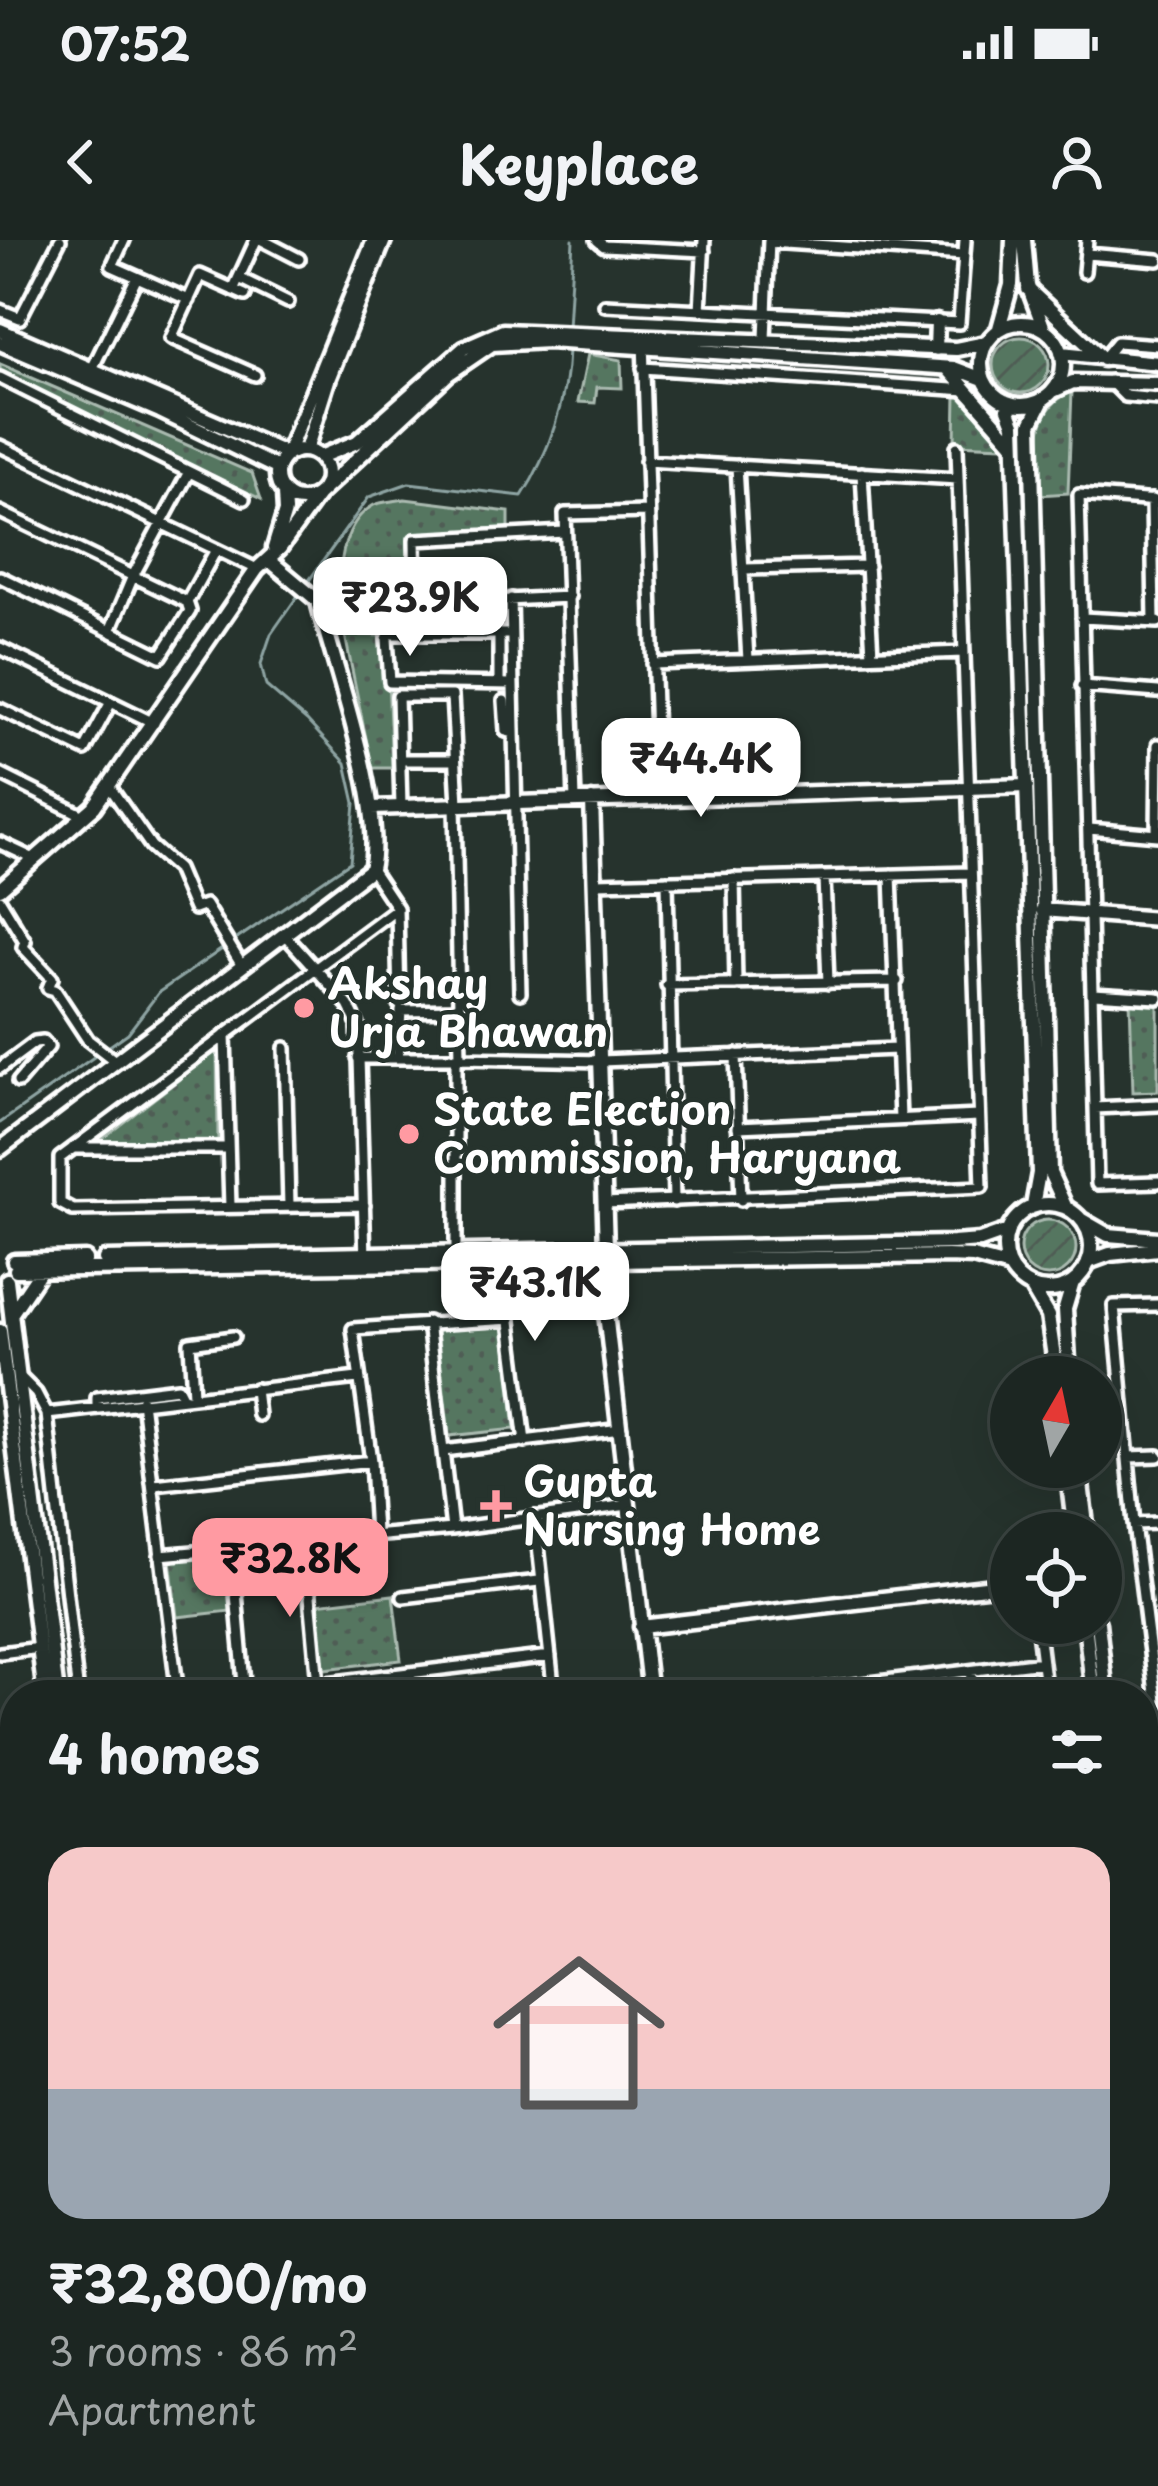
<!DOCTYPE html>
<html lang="en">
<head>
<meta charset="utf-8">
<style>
	body { margin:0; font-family:"Playpen Sans",sans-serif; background:#252e2a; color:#f1f3f6; height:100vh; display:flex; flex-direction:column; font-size:45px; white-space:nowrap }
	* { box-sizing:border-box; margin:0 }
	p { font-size:39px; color:#a0a5a5 }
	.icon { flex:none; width:66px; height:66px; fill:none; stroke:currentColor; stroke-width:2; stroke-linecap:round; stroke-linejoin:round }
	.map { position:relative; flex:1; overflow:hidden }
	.sheet { position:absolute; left:0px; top:1440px; width:1158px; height:807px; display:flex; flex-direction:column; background:#1c2622; border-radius:48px 48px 0 0; box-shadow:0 12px 48px #0002,0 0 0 3px #3a4340 }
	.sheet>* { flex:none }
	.needle { width:78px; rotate:9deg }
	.fabs { position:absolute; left:990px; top:1116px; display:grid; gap:24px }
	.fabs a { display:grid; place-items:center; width:132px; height:132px; border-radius:50%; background:#1c2622; box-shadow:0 12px 48px #0002,0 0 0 3px #3a4340; font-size:60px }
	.price { position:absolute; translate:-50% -102px; padding:0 27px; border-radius:24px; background:#fff; color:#222; font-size:39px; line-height:78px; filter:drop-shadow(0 3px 6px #0008) }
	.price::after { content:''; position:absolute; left:50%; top:72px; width:36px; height:27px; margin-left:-18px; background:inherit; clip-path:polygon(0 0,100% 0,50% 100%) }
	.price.active { background:#ff9aa2; color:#111 }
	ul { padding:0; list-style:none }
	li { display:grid; align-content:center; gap:24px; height:636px; padding:0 48px }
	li+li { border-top:3px solid #3a4340 }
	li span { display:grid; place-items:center; height:372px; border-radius:36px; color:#555 }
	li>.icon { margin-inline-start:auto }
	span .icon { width:216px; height:216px; fill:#fffc; stroke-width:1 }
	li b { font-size:51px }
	h2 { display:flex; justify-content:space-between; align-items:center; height:144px; padding:0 48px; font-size:51px }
	.status { display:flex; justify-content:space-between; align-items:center; height:84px; padding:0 60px; background:#1c2622; direction:ltr }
	.status svg { height:33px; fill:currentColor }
	header { display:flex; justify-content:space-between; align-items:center; height:156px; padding:0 48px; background:#1c2622; font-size:54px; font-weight:700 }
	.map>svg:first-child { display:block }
	.industrial { fill:url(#industrial-grid) }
	.park { fill:url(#park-dots); stroke:#aabab0; stroke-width:3 }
	.garden { fill:url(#garden-furrows); stroke:#aabab0; stroke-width:3 }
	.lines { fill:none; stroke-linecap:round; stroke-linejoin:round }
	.stream { stroke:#8ea4a3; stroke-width:3 }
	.minor-casing { stroke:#fff; stroke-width:18 }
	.tertiary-casing { stroke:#fff; stroke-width:21 }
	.minor { stroke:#26332d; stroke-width:9 }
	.tertiary { stroke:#26332d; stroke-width:12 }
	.poi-dot { fill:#ff9aa2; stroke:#26332d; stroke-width:4.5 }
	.labels { text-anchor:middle; stroke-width:9; stroke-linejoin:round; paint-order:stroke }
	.poi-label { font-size:42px; font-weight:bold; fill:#fff; stroke:#26332d; text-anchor:start }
</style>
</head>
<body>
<div class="status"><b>07:52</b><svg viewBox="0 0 49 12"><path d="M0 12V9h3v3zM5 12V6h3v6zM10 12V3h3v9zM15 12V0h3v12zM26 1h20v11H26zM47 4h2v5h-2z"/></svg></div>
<header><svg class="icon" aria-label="back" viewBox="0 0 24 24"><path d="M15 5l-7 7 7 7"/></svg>Keyplace<svg class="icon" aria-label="person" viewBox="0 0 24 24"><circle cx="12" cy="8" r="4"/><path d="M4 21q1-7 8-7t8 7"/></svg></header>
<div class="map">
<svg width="1158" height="2246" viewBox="0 0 1158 2246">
	<defs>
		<pattern id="industrial-grid" width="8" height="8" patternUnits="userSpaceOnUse" patternTransform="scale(3)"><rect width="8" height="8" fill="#3b4239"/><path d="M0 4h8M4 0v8" fill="none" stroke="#4f554d"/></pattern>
		<pattern id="park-dots" width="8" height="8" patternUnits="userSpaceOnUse" patternTransform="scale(3)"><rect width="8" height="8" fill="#547660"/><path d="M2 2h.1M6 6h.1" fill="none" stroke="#4f5d54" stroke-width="1.8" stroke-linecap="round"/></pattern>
		<pattern id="garden-furrows" width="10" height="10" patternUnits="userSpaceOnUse" patternTransform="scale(3)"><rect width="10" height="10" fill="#547660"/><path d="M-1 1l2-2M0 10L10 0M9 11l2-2" fill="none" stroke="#4f5d54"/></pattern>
	</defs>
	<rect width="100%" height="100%" fill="#26332d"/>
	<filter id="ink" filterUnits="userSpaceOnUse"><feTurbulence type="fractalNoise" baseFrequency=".00833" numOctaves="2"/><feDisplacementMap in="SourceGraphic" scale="24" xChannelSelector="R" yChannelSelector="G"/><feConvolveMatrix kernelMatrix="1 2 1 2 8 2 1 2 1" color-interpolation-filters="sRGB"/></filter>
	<g filter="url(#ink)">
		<path class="industrial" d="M15 1767V2232H48L52 2246H0V1774Z"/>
		<path class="park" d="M588 114 621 120 622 148 597 147 595 163 578 162Z
			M0 124 252 233 261 259 0 133Z
			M1072 151 1068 253 1040 255C1039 216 1029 170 1072 151Z
			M956 154 966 155 1006 206 955 204Z
			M405 259 509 272V291L410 296 411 352 338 357C340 326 342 282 374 265 382 261 396 261 405 259Z
			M345 395 386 396 392 528H372Z
			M1130 759 1158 760V851L1133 852Z
			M217 810 218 900 99 901Z
			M504 1087 515 1189 449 1196 437 1090Z
			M225 1314 231 1371 177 1377 170 1320Z
			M393 1355 401 1420 324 1429 316 1364Z"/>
		<path class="garden" d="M993 125a28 28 0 1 1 56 0a28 28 0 1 1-56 0Z
			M1020 1008a28 28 0 1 1 56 0a28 28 0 1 1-56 0Z"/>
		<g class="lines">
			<path class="stream" d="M568 88 573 0
				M305 346 369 257 409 243 522 256C549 215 567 158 568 110
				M0 883 128 793 159 752 350 622 355 563 346 523 307 481 266 446 261 424 271 394 299 354"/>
			<g class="minor-casing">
				<path id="minor" d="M124 0 112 26 189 60
					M262 0 299 19
					M597 0 604 6 704 11
					M769 2 964 15
					M1087 14 1158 20
					M1084 32 1087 0
					M239 38 288 62
					M233 50 256 0
					M245 55 200 35 171 98 255 135
					M605 65 959 83 965 0
					M0 70 20 78 60 0
					M700 70 704 0
					M765 99 769 0
					M643 101 658 558
					M1103 119 1117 102 1158 105
					M643 128 967 150
					M92 129 137 37
					M0 138 244 259
					M1110 141 1125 156 1158 159
					M0 206 257 329
					M646 221 958 239
					M737 226 748 420
					M862 233 872 415
					M1152 260 1154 382
					M1158 261 1079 255 1097 944 1158 942
					M0 272 187 362
					M744 329 868 326
					M0 337 161 416 190 371 187 362 216 310
					M511 359 520 753
					M416 362 415 300 565 292
					M320 369 569 357
					M1082 378 1158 382
					M110 391 133 336 189 232
					M499 394V444
					M511 394H389L387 399 390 442 512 444
					M0 408 154 483
					M653 424 963 412
					M1082 446 1158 452
					M504 461 506 491 514 493
					M0 469 85 510 111 462
					M400 520H455
					M0 534 84 576
					M109 546 151 606 177 629 194 669 205 665 242 726
					M575 560 565 274 648 272
					M401 567 398 456H452L458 564
					M1089 589 1158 595
					M1157 595 1158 505
					M0 603 34 619
					M891 635 900 879
					M824 637 828 743
					M734 639 736 744
					M667 641 674 961
					M596 643 970 633
					M0 660 25 701 23 707 52 738 48 748 55 750 88 800 115 821
					M397 668 399 764
					M284 694 348 765 358 785 365 1018
					M667 745 897 741
					M1093 754 1158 758
					M225 795 230 967
					M285 808 289 966
					M736 815 741 960
					M358 818H460L455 564
					M398 818 401 771 460 770
					M456 818V1012
					M460 818 601 821 897 809
					M0 828 35 802 43 801 48 807 18 842
					M1095 868 1158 865
					M738 887 979 876
					M73 908H228
					M605 963 982 947 957 207
					M364 965 73 970 60 963V918L397 668 371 629
					M502 1017 525 1202
					M1158 1065 1114 1066 1134 1284 1158 1477
					M428 1082 452 1289
					M19 1136 36 1153 47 1174 78 1455
					M255 1149 258 1175
					M193 1155 190 1103 233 1097
					M142 1161 178 1455
					M97 1168V1158L178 1148 182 1156
					M47 1174 358 1138
					M443 1211 621 1189
					M1128 1217 1158 1216
					M154 1245 371 1221
					M535 1277 554 1455
					M1134 1284 1158 1283
					M375 1294 371 1221 353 1089 510 1079
					M305 1301 319 1455
					M232 1308 245 1455
					M160 1315 452 1289 628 1265
					M403 1357 539 1341
					M1037 1383 1046 1455
					M0 1413 40 1408
					M971 1431 974 1455
					M318 1444 550 1416
					M771 1455 1042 1422
					M1143 1528H1158
					M0 1608H15
					M0 1681 15 1689
					M0 1771 15 1765
					M1143 1985 1158 2021
					M1143 2077 1158 2073
					M1143 2168 1158 2203
					M42 2232 46 2246
					M209 2232 213 2246
					M282 2232 286 2246
					M326 2232 329 2246
					M394 2232 397 2246
					M434 2232 437 2246
					M561 2232 564 2246
					M754 2232 758 2246
					M827 2232 831 2246
					M896 2232 899 2246
					M969 2232 972 2246
					M1040 2232 1043 2246
					M1155 2246 1158 2245"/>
			</g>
			<g class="tertiary-casing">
				<path id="tertiary" d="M1024 0 1028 46 1044 89
					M1028 49 1103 119
					M981 124a41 41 0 1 1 82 0a41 41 0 1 1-82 0Z
					M999 88 1011 45 1013 0
					M0 90 287 214 374 0
					M0 103 160 171 277 228
					M936 109 937 82
					M1061 113 1158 123
					M948 129 1014 204
					M1053 151 1073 142 1158 144
					M1044 158 1031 184 1050 933 1066 968
					M1005 161 1014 184 1039 933 1033 966
					M277 235a25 25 0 1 1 50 0a25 25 0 1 1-50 0Z
					M306 210 329 137 384 0
					M320 217 357 202 464 108 503 91 956 109 986 103
					M274 308 285 272 284 253
					M592 560 606 1009 600 1021 650 1455
					M372 568 1027 546
					M0 649 94 567 257 329 280 308 318 255 448 134 492 104 548 101 954 128 983 139
					M1042 670 1158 679
					M0 909 371 629C385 569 337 434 320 369L318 361 269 320
					M1005 1007a43 43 0 1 1 86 0a43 43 0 1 1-86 0Z
					M1082 980 1108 995 1158 999
					M105 1019 953 1003 980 1001 1008 991
					M14 1021 85 1019
					M1088 1022 1110 1014 1158 1009
					M16 1030 948 1016 973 1017 1010 1027
					M7 1040 57 1455
					M1031 1047 1048 1076 1057 1137
					M12 1073 41 1030
					M0 1091 45 1455
					M1069 1137 1065 1069 1073 1042
					M1067 1227 1075 1293
					M1079 1227 1087 1293
					M1085 1383 1093 1455
					M1098 1383 1106 1455
					M641 1387 1011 1344
					M1143 1753 1149 1800 1158 1825
					M1143 1916H1158
					M147 2232 150 2246
					M164 2232 168 2246
					M483 2232 486 2246"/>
			</g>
			<use href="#minor" class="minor"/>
			<use href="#tertiary" class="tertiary"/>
		</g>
	</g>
	<g class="poi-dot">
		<circle cx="304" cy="768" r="12"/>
		<circle cx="409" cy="894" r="12"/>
		<path d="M490 1248h12v12h12v12h-12v12h-12v-12h-12v-12h12z"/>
	</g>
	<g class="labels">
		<g class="poi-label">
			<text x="328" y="759">Akshay<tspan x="328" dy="48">Urja Bhawan</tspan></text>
			<text x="433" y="885">State Election<tspan x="433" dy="48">Commission, Haryana</tspan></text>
			<text x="523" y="1257">Gupta<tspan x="523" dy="48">Nursing Home</tspan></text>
		</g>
	</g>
</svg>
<div class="fabs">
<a><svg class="needle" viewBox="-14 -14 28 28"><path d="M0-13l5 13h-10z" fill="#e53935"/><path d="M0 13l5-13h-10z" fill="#a0a5a5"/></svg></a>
<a><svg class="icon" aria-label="locate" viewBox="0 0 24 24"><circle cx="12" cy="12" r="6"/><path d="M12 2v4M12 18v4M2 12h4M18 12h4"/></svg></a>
</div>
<b class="price" style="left:410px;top:419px">₹23.9K</b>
<b class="price" style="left:701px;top:580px">₹44.4K</b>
<b class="price" style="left:535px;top:1104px">₹43.1K</b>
<b class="price active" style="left:290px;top:1380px">₹32.8K</b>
<section class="sheet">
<h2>4 homes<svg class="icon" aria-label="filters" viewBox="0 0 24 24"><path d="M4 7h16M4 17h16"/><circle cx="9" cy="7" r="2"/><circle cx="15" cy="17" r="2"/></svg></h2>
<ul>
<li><span style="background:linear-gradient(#f6c9c9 65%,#9aa5b1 0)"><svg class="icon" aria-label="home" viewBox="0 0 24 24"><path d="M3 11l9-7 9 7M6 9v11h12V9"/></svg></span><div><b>₹32,800/mo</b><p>3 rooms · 86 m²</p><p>Apartment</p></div></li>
</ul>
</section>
</div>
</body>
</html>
